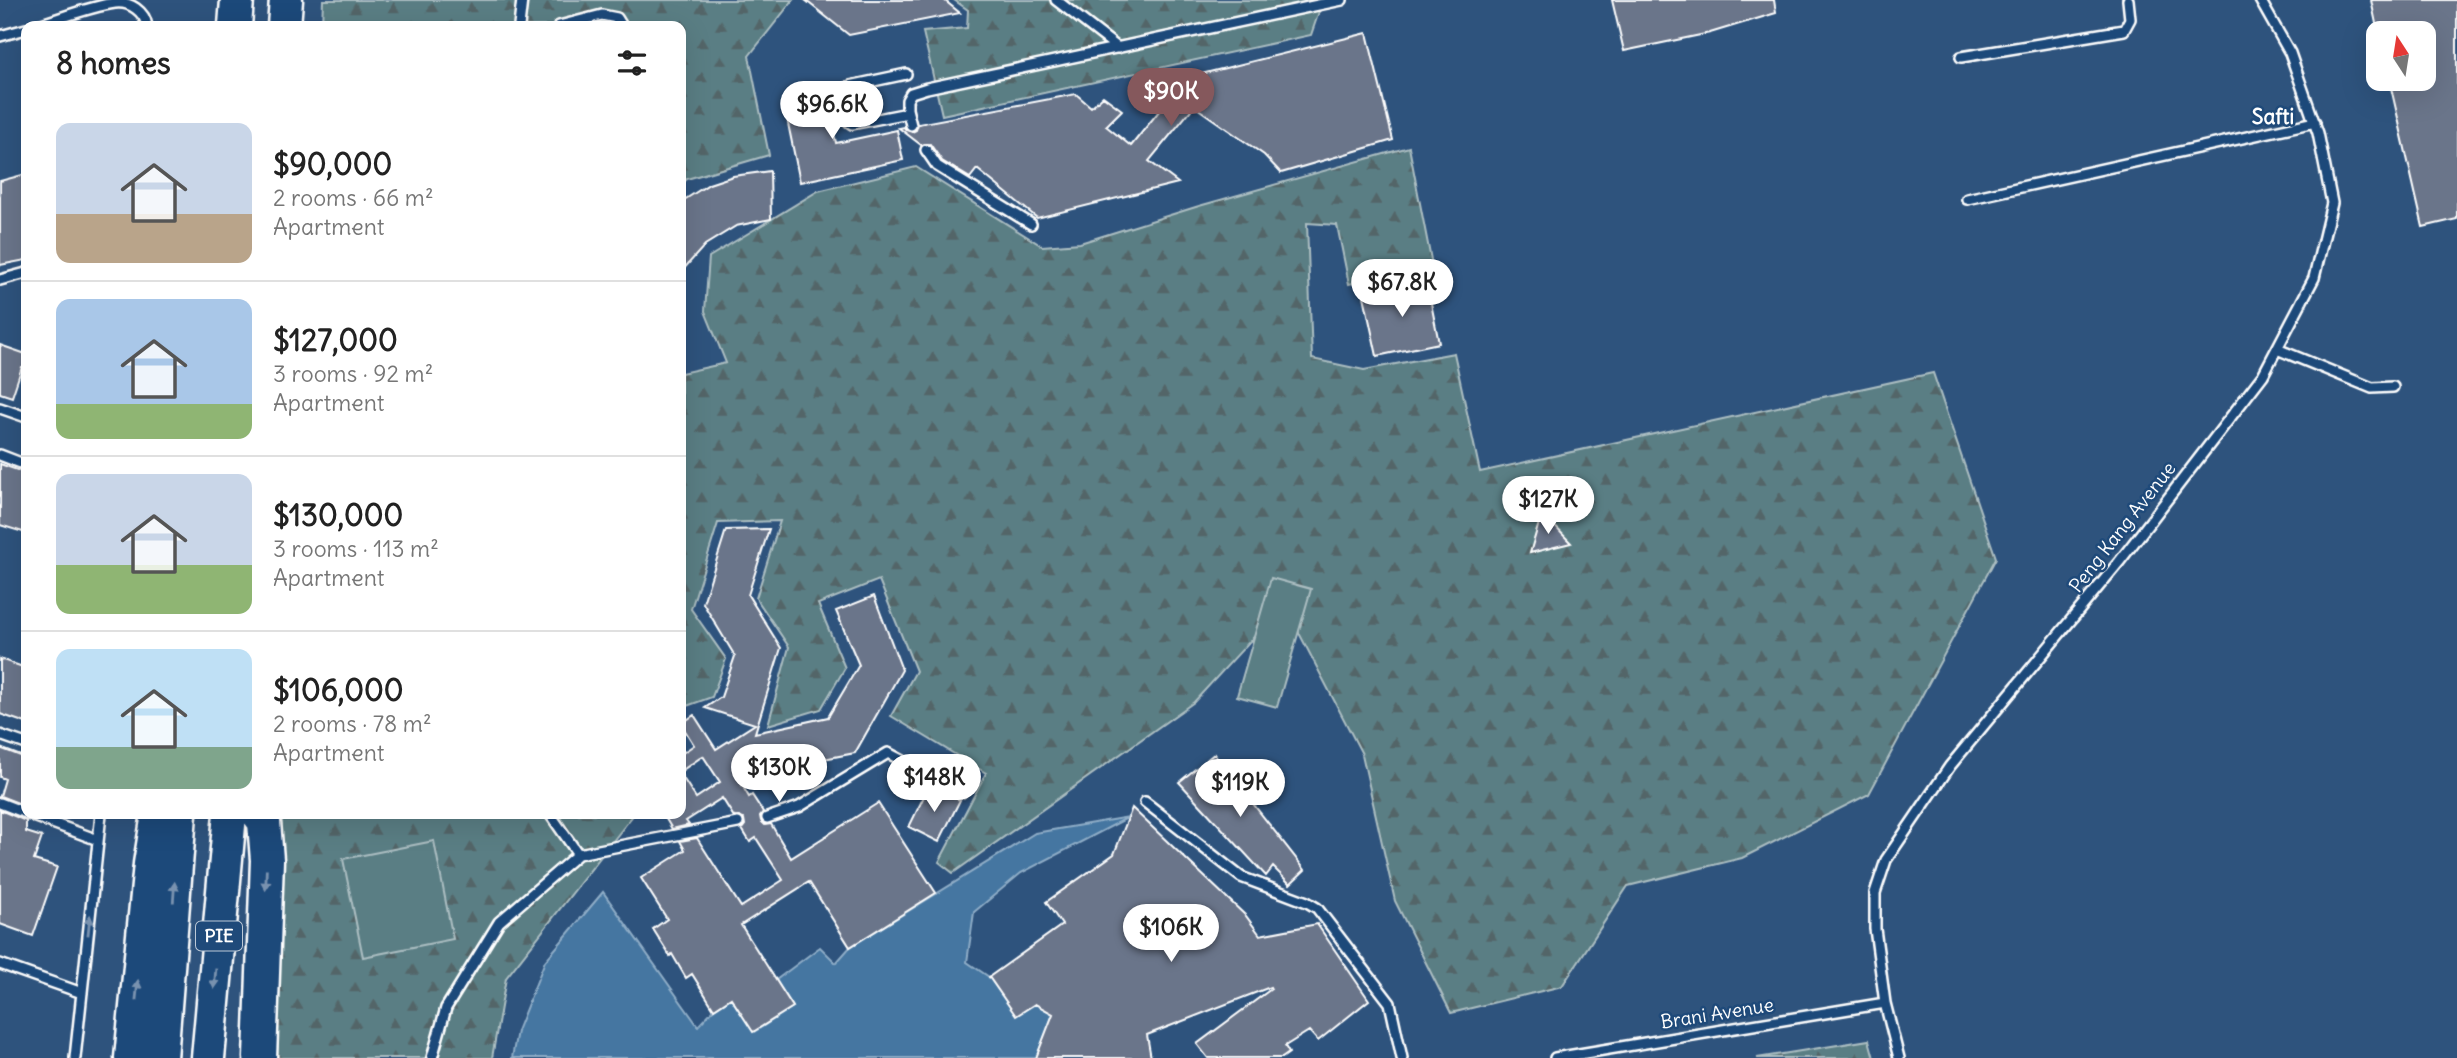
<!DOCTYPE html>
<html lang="en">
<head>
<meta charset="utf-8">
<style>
	body { margin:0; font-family:Delius,sans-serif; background:#f6f6f6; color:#222; height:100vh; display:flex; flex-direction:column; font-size:26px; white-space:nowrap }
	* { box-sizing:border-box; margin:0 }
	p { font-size:23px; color:#767676 }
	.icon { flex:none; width:38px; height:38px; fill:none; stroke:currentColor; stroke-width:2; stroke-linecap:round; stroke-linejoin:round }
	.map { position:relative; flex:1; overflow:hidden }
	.details { position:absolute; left:21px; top:21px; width:665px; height:798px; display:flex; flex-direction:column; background:#fff; border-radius:14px; box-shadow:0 7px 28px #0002 }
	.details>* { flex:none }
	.needle { width:46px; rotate:348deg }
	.controls { position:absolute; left:2366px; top:21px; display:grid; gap:14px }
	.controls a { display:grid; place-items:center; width:70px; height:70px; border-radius:14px; background:#fff; box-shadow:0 7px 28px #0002; font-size:35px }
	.price { position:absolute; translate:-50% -60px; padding:0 16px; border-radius:24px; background:#fff; color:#222; font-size:23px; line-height:46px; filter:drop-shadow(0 2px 4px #0008) }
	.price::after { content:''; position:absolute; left:50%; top:42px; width:21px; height:16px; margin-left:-10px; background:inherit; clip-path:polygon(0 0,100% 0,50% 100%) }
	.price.current { background:#85585c; color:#fff }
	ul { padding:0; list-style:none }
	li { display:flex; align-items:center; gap:21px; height:175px; padding:0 35px }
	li+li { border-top:2px solid #e0e0e0 }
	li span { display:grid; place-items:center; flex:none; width:196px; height:140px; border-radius:14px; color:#555 }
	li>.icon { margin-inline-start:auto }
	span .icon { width:84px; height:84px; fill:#fffc; stroke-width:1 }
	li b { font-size:30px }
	h2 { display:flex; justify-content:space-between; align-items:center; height:84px; padding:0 35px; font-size:30px }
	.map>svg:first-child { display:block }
	.forest { fill:url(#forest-firs); stroke:#acbec2; stroke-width:2 }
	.pitch { fill:#5a7e84; stroke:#acbec2; stroke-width:2 }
	.water { fill:#4476a1; stroke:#8fadc7; stroke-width:2 }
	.building { fill:#6b758a; stroke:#fff; stroke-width:2 }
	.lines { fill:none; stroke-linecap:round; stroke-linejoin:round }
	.service-casing { stroke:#fff; stroke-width:14 }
	.motorway-casing { stroke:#fff; stroke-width:37 }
	.service { stroke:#1f4a7a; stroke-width:9 }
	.motorway { stroke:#1f4a7a; stroke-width:32 }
	.oneway { fill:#7992af }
	.labels { text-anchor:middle; stroke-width:5; stroke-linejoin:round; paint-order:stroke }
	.shield { fill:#1f4a7a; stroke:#bcc9d7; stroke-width:2 }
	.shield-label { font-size:18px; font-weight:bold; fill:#fff }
	.street-label { font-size:19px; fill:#fff; stroke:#1f4a7a }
	.neighbourhood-label { font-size:21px; font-weight:bold; fill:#fff; stroke:#1f4a7a }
</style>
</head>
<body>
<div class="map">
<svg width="2457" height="1058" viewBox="0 0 2457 1058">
	<defs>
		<pattern id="forest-firs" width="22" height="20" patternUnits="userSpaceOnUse" patternTransform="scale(1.75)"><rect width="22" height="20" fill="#5a7e84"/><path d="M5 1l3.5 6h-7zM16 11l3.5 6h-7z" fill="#536568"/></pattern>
	</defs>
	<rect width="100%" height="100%" fill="#2e537d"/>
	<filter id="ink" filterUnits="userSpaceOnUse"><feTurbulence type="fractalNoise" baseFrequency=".0143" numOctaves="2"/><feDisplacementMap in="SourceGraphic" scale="14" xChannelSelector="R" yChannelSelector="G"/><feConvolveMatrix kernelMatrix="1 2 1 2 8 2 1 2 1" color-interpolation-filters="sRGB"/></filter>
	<g filter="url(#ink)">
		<path class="forest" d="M323 0H793L749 56 769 155 687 179 681 185V26H322Z
			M954 0H1323L1311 35 942 115 923 32 967 28 968 10Z
			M1409 147 1432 265 1349 284 1337 225 1307 223 1312 359 1364 370 1454 353 1480 472 1933 373 1996 558 1869 794 1742 858 1628 886 1562 986 1451 1013 1395 901 1362 754 1284 604 1194 702 953 873 939 862 986 773 891 716 916 671 879 580 818 604 845 668 821 709 768 725 789 647 756 598 780 521 718 523 691 609 726 659 712 697 681 708V373L726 363 705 311 709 257 818 191 916 167 1042 246 1080 243 1199 206Z
			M278 814H634L506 978 492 1058H256L266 982Z
			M1869 1040 1874 1058H1757Z"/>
		<path class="pitch" d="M1271 578 1311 589 1277 707 1237 696Z
			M434 841 453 939 363 957 343 859Z"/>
		<path class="water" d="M1129 817 1021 873 974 912 967 962 989 977 1016 1015 1035 1004 1053 1014 1036 1058H512L517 1031 545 961 603 892 698 1026 714 1009 731 998 754 1032 793 1007 776 980 820 947 836 963 850 947 1035 833Z"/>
		<path class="building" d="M805 0H944L960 13 849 35Z
			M1612 0H1774L1776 13 1710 33 1624 51Z
			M2371 0H2457V219L2423 227 2389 79H2424V33H2378Z
			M1367 33 1393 140 1281 173 1264 155 1194 106 1149 161 1178 183 1037 218 977 169 970 178 942 161 930 144 921 145 899 128 904 127 906 130 912 132 916 130 918 124 1076 94 1091 107 1103 96 1122 110 1106 126 1131 146 1172 95 1157 85Z
			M825 90 836 143 897 130 903 160 800 182 783 99Z
			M770 171 771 219 736 226 705 245 681 272V202L709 184 733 176Z
			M26 174V260L0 265V181Z
			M1427 283 1439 343 1377 356 1364 296Z
			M0 345 26 354V367H22L12 397 0 393Z
			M0 464 26 473V533L0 525Z
			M1542 513 1571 543 1530 553Z
			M769 529 748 595 781 648 755 733 828 717 859 665 836 611 874 596 902 670 855 753 797 764 800 778 779 791 770 751 735 773 749 797 752 795 763 812 760 816 761 821 765 825 771 824 791 858 878 803 936 893 850 947 809 882 741 925 793 1007 753 1032 731 998 714 1009 692 974 686 978 672 954 670 956 653 929 667 919 641 878 685 850 680 841 697 838 741 907 783 880 756 838 750 842 742 829 745 825 744 819 734 817 722 798 686 821 689 825 672 829 663 814H681V775L696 798 720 782 703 756 681 771V754L694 745 681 724 694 715 716 749 755 724 705 708 721 697 735 656 703 603 726 530Z
			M0 659 26 668V723L0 714Z
			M0 748 26 758V806L0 796 5 779 0 777Z
			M1214 754 1305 870 1290 884 1273 867 1266 876 1179 782Z
			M929 786 960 800 939 842 909 827Z
			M1132 808 1246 916 1260 935 1317 924 1369 1000 1318 1041 1309 1031 1285 1046 1289 1053 1282 1058H1208L1197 1044 1271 989 1270 987 1147 1035 1151 1058H1036L1053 1014 1035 1004 1016 1016 989 977 1062 925 1046 902 1114 854Z
			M0 810 26 821V832L42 837 34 860 57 867 33 936 0 924Z"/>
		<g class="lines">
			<g class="service-casing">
				<path id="service" d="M1056 0 1118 48
					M35 26C59 19 91 6 115 3 130 1 145 12 147 26
					M519 26 522 0
					M559 26 602 15 617 18 622 26
					M0 36 26 29
					M1961 57 2124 30 2130 19 2128 0
					M906 74 850 86 844 90 849 122 852 124 908 113
					M911 125 907 109V100L911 93 927 88 1342 0
					M926 150 937 166 1031 224
					M1967 199 2315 122
					M0 280 26 273
					M2277 349 2372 388 2393 387
					M0 408 26 417
					M0 455 26 465
					M0 735 26 744
					M1145 802 1241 877 1307 902 1317 908 1390 1003 1402 1058
					M0 803 26 813
					M28 814 98 840
					M550 814 578 854
					M767 818 799 807 888 753 962 792
					M0 964 82 993
					M75 1058 101 814
					M432 1058 446 1008 499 922 578 854 738 823
					M1555 1058 1885 1003
					M1899 1058 1885 1003 1875 929V893L1886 860 1950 766 2119 562 2263 375 2314 278 2332 203 2318 133 2290 53 2260 0"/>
			</g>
			<g class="motorway-casing">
				<path id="motorway" d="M235 26 237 0
					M284 26 286 0
					M258 814 264 822 267 860 260 1058
					M131 1058 150 864 158 814
					M161 1058 180 814
					M208 1058 230 814"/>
			</g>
			<use href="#service" class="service"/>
			<use href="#motorway" class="motorway"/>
		</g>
		<defs><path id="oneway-solid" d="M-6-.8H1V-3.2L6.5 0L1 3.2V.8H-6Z" transform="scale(1.75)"/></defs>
		<g class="oneway">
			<use href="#oneway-solid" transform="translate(266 880) rotate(92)"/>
			<use href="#oneway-solid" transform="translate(174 892) rotate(-86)"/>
			<use href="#oneway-solid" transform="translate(89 925) rotate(-84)"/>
			<use href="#oneway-solid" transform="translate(215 979) rotate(95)"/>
			<use href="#oneway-solid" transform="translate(137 990) rotate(-84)"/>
		</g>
	</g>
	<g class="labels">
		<rect class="shield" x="196" y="921.5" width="46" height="29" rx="5"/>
		<g class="shield-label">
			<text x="219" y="942">PIE</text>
		</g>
		<g class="street-label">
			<text transform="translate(2122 527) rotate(-52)" y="7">Peng Kang Avenue</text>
			<text transform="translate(1717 1013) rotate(-9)" y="7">Brani Avenue</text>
		</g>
		<g class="neighbourhood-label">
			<text x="2273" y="124">Safti</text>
		</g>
	</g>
</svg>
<div class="controls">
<a><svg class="needle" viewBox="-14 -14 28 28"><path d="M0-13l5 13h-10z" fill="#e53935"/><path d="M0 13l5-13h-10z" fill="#767676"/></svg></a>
</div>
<b class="price current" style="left:1171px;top:128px">$90K</b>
<b class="price" style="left:832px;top:141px">$96.6K</b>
<b class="price" style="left:1402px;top:319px">$67.8K</b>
<b class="price" style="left:1548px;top:536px">$127K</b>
<b class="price" style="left:779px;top:804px">$130K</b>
<b class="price" style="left:934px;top:814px">$148K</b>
<b class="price" style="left:1240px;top:819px">$119K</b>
<b class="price" style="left:1171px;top:964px">$106K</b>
<section class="details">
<h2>8 homes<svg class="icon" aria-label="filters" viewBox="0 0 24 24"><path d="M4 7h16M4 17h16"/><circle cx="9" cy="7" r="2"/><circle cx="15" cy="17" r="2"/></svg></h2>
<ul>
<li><span style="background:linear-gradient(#c9d6e8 65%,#b9a48a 0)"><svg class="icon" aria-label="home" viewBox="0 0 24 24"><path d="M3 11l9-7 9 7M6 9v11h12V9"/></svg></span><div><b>$90,000</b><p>2 rooms · 66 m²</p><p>Apartment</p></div></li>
<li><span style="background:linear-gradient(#a9c7e8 75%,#8fb573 0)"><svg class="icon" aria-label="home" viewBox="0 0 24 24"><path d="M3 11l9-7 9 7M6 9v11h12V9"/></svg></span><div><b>$127,000</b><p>3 rooms · 92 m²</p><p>Apartment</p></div></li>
<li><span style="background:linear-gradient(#c9d6e8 65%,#8fb573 0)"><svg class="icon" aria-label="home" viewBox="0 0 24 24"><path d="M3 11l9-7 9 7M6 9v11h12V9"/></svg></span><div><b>$130,000</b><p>3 rooms · 113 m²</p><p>Apartment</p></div></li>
<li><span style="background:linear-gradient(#bfe0f5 70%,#7fa58c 0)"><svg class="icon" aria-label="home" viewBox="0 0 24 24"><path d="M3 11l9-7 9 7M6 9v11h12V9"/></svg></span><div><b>$106,000</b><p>2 rooms · 78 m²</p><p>Apartment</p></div></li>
</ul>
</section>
</div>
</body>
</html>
